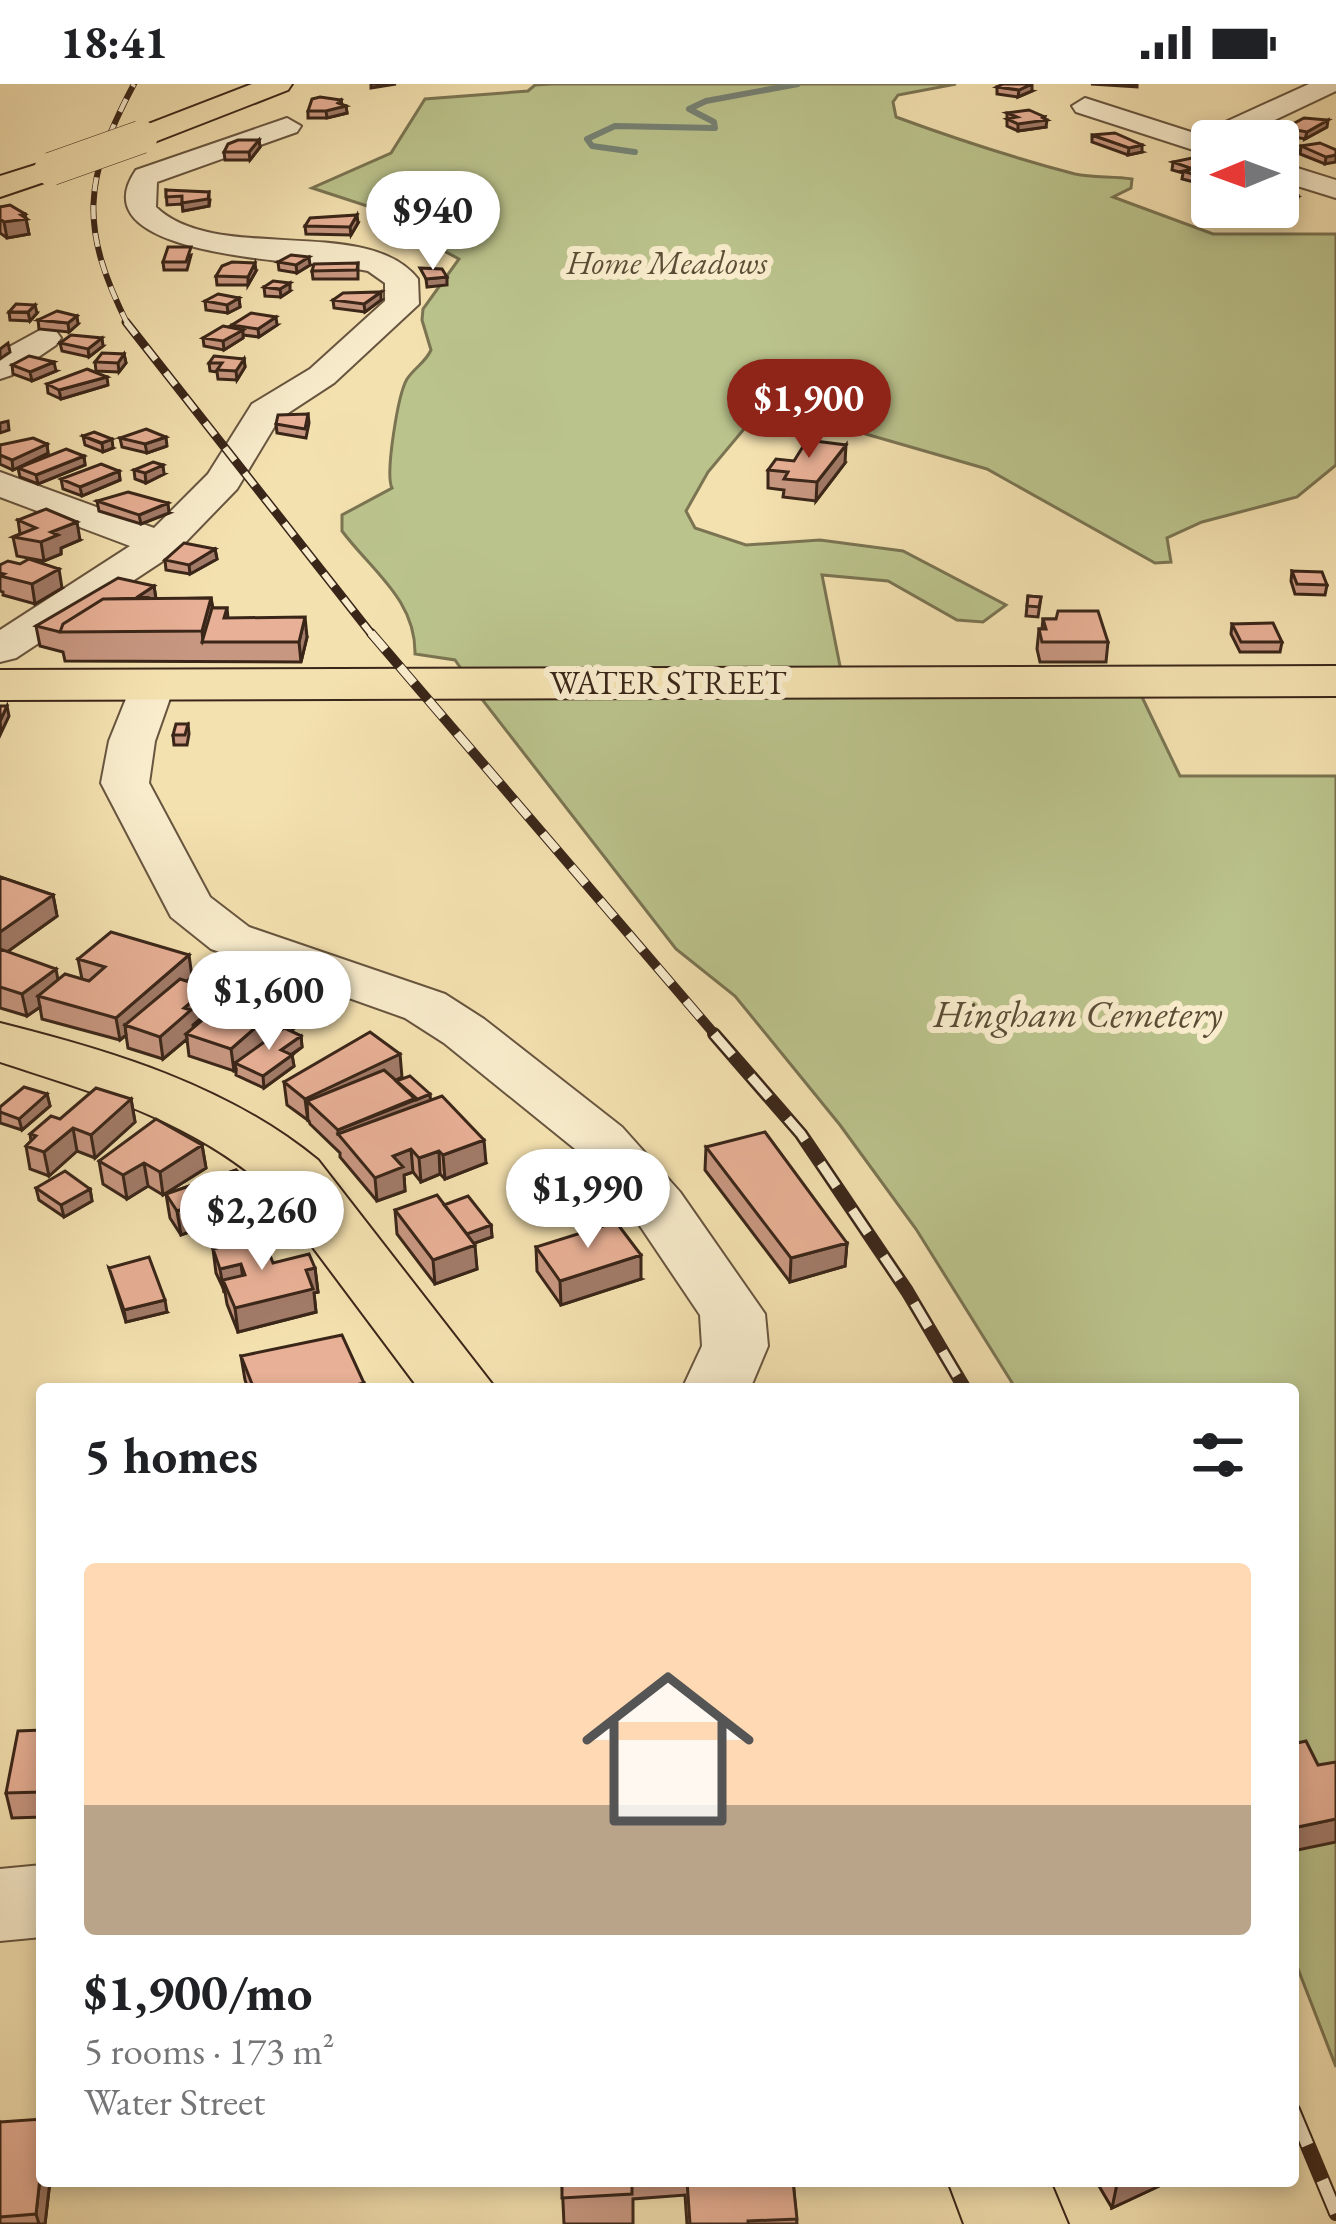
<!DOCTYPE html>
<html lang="en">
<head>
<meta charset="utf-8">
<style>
	body { margin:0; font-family:"EB Garamond",serif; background:#f2f2f2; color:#202124; height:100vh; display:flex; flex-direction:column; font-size:45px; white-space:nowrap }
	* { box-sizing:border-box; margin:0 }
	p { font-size:39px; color:#757577 }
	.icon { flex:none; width:66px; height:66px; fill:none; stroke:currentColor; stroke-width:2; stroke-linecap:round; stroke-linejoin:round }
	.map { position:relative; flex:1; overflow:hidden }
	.panel { position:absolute; left:36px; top:1299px; width:1263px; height:804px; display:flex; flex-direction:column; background:#fff; border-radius:12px; box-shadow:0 6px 18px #0003 }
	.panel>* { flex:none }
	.needle { width:78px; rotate:269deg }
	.buttons { position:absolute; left:1191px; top:36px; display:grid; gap:24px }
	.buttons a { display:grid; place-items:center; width:108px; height:108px; border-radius:12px; background:#fff; box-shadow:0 6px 18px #0003; font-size:60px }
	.price { position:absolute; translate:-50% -102px; padding:0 27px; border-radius:42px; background:#fff; color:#222; font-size:39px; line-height:78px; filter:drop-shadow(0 3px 6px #0008) }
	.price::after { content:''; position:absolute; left:50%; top:72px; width:36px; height:27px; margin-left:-18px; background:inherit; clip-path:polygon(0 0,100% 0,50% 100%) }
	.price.active { background:#8f2418; color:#fff }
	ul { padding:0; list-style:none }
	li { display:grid; align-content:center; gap:24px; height:636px; padding:0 48px }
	li span { display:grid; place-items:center; height:372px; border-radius:12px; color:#555 }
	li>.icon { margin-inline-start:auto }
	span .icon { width:216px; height:216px; fill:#fffc; stroke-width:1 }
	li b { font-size:51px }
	h2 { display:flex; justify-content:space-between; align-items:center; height:144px; padding:0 48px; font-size:51px }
	.status { display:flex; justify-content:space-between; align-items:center; height:84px; padding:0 60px; background:#fff; direction:ltr }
	.status svg { height:33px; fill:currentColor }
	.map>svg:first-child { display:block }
	.green { fill:#bbc38c; stroke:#7a7452; stroke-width:3 }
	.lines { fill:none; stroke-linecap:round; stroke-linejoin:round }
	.stream { stroke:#758173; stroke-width:6 }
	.minor-casing { stroke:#68553f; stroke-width:4 }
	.major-casing { stroke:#3a2619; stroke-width:4 }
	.minor { fill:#f8eccc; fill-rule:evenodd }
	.major { fill:#f4e1b0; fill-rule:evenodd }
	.rail-far4-casing { stroke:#3a2619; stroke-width:6 }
	.rail-far3-casing { stroke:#3a2619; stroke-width:9 }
	.rail-far2-casing { stroke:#3a2619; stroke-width:10 }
	.rail-far1-casing { stroke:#3a2619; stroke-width:14 }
	.rail-casing { stroke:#3a2619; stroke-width:16 }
	.rail-far4 { stroke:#f8eccc; stroke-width:4.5; stroke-dasharray:14; stroke-linecap:butt }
	.rail-far3 { stroke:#f8eccc; stroke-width:6; stroke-dasharray:16; stroke-linecap:butt }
	.rail-far2 { stroke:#f8eccc; stroke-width:8; stroke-dasharray:22; stroke-linecap:butt }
	.rail-far1 { stroke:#f8eccc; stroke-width:9; stroke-dasharray:28; stroke-linecap:butt }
	.rail { stroke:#f8eccc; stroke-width:12; stroke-dasharray:38; stroke-linecap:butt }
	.major-bridge-casing { stroke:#3a2619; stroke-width:34; stroke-linecap:butt }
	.major-bridge { stroke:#f4e1b0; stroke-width:33 }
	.wall { fill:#c89781; stroke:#3a2619; stroke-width:3 }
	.shaded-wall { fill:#a27b69; stroke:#3a2619; stroke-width:3 }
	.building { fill:#e8b096; stroke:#3a2619; stroke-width:3 }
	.labels { text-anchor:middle; stroke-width:12; stroke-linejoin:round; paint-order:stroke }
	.far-park-label { font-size:33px; font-style:italic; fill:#5a4d36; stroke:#f8eccc }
	.far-street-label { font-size:33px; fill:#3a2619; stroke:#f8eccc }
	.park-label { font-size:39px; font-style:italic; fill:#5a4d36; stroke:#f8eccc }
</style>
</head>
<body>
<div class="status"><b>18:41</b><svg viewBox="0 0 49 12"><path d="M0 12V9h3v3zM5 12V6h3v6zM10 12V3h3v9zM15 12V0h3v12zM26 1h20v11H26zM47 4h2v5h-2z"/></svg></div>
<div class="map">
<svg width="1336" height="2140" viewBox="0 0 1336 2140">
	<rect width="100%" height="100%" fill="#f4e1b0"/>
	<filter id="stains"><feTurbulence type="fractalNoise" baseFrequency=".00167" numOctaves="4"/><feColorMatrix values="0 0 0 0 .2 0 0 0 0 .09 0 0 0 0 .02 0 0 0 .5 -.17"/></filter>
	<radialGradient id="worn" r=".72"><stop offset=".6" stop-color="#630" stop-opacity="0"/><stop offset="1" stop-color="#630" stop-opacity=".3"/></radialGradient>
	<path class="green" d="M552 0H956L898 11 893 18 896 33C956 55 1014 74 1075 90 1093 94 1113 92 1132 95L1131 104 1113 113 1213 150H1336V381L1297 413 1202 438 1167 454 1171 478 1155 479 987 385 807 333H754L708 388 686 427 695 444 746 461 820 456 903 467 1006 521 983 538 957 536 888 497 822 491 841 587 462 586 455 576 415 570C416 516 372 487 342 447V431L392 404C385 390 398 310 407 295 415 283 425 279 431 266L422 236 423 225 459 175 420 154 382 150 397 135 392 130 312 104 391 69 425 15 528 7 535 1Z
		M1141 611 1180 692H1336V1983L1293 1872V1305H1016L916 1145 840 1041 735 912 676 865 481 614Z"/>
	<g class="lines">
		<path class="stream" d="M635 68 592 62 587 55 615 42 715 44 714 38 689 25 706 17 798 0"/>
		<g class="minor-casing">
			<path id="minor" d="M1309 0H1336V7L1241 52 1212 57V72L1076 28 1072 22 1085 14 1191 48 1221 40Z
				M287 34 301 42 297 48 157 98 156 123C216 181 368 130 418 195L419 220 334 299 279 335 237 405 175 469 16 574 0 578V546L130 462 0 413V388L154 444 208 390 252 320 310 285 385 217V199L368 187C322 176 73 178 136 86Z
				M1278 78 1336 96V114L1278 96Z
				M44 244 56 247 61 254 56 261 12 291 0 295V268Z
				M152 586 168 590 175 600 155 657 149 699 210 813 249 843 445 910 484 935 622 1043 680 1108 765 1230 768 1262 750 1305H682L702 1262 700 1231 636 1136 580 1069 444 959 405 934 211 865 171 833 101 699 109 657 136 590Z
				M42 1781V1853L0 1857V1785Z"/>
		</g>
		<g class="major-casing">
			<path id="major" d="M252 0H292L288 6 152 59H130L126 53 130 47Z
				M51 76 62 78 67 85 62 92 0 113V92Z
				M1336 582V612L0 616V586Z
				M0 939C112 967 228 1002 318 1076L496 1305H419L270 1106C191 1036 98 1010 0 978Z
				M948 2097H1050L1068 2140H964Z"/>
		</g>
		<use href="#minor" class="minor"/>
		<use href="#major" class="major"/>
		<g class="rail-far4-casing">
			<path id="rail-far4" d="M128 241C79 143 83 96 134 0"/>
		</g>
		<g class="rail-far3-casing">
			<path id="rail-far3" d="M126 238 373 552"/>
		</g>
		<g class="rail-far2-casing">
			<path id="rail-far2" d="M371 549 717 953"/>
		</g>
		<g class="rail-far1-casing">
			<path id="rail-far1" d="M714 950 801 1050 907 1207 965 1305"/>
		</g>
		<g class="rail-casing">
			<path id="rail" d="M1293 2026 1336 2129"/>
		</g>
		<use href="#rail-far4" class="rail-far4"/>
		<use href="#rail-far3" class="rail-far3"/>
		<use href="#rail-far2" class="rail-far2"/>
		<use href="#rail-far1" class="rail-far1"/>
		<use href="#rail" class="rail"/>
		<g class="major-bridge-casing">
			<path id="major-bridge" d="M51 85 141 53"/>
		</g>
		<use href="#major-bridge" class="major-bridge"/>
	</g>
	<path class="wall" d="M1091 0H1137V3Z
		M997 3 1032 7 1018 13 997 10Z
		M341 16 342 21 346 22 347 29 327 34H308V27Z
		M1007 29 1044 35 1046 43 1018 47 1007 42Z
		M1327 43 1305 55 1284 51 1285 44Z
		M1092 51 1142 68 1128 71 1092 58Z
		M259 56 260 63 250 76H225L224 68Z
		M1301 62 1336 66 1325 80 1300 70Z
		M1173 78 1212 81 1194 98 1182 95 1183 89 1172 86Z
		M166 106 210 116 209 122 183 127 182 120 167 121Z
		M1278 110 1296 128 1286 135 1245 131 1216 123H1278Z
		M0 123 25 130 29 150 7 154 0 149Z
		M358 139 351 151 306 150 305 142Z
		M191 171 187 186H164L163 178Z
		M278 178 310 181 297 189 279 186Z
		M358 179V195H313L312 187Z
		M256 187 248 201H217L216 192Z
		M264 203 290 207 281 213 265 212Z
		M239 214 240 223 228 229 206 226 205 217Z
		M333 216H381L365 228 334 224Z
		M9 228 37 229 30 237 10 236Z
		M38 236 78 240 69 248 39 245Z
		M232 241H277L259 253 243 251V254L224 266 204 262 203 254 233 244Z
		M60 259 103 262 89 273 62 267Z
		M124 270 126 279 119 288 96 287 95 278Z
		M244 275 245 283 237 296 218 295 217 288 210 287 209 279Z
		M12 281 56 287 32 297 13 290Z
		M47 300 108 301 61 315 48 309Z
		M308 330 309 339 306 354 277 349 276 340Z
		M83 352 113 364 103 368 85 361Z
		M120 354 167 362 147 369 122 363Z
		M47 360 48 369 13 386 0 380V361Z
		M84 372 85 381 38 400 20 393 18 384Z
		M794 377 845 379 816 417 783 413 784 406 768 404V386Z
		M134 386 164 390 146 399 135 395Z
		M119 387 120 396 82 412 63 405 61 395Z
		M97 417 169 429 141 440 99 427Z
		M18 436 80 456 61 464V470L44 477 17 472 13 453 20 450Z
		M215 465 217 475 190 490 166 486 165 476Z
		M0 481 62 504 35 520 3 511V508L0 507Z
		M1292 487 1327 501 1325 511 1295 510 1291 497Z
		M154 502 156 515 211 514 213 524H227L228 534 307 553 301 578 65 577 63 568 40 562 36 542Z
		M1028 512 1041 513 1038 533 1026 532Z
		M1043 535H1056L1108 558 1106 578H1040L1037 565 1039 545H1042Z
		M1232 540 1282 558 1280 568H1240L1231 550Z
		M188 640 189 650 187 661H174L173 651Z
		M0 793 53 811 57 832 7 868 58 896 82 895 78 875 192 893 187 897 198 901V898L250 889 308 908 310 930 291 947 301 952 302 963 292 971 294 982 264 1004 236 991V986L234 987 189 972 187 955 163 975 128 964 126 951 120 956 42 935 40 923 27 932 0 924Z
		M402 993 395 996 430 1016 486 1079 445 1095 440 1090 421 1098 413 1088 404 1091 405 1107 377 1117 340 1073V1069L310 1040 309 1037 287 1021 284 998Z
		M47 1010 50 1022 22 1046 0 1039V1023Z
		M131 1015 135 1038 95 1074 77 1067 49 1092 30 1085 26 1062 31 1057 30 1050 60 1035Z
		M202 1061 206 1084 163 1111 148 1102 127 1115 103 1100 99 1077Z
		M706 1063 847 1159 845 1182 790 1198 705 1086Z
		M236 1086 267 1137 226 1152 217 1138 181 1151 170 1134 166 1110Z
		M36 1104 90 1105 92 1117 64 1133 39 1116Z
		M444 1121 491 1141 492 1153 474 1159 477 1185 435 1200 397 1150 395 1126Z
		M536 1163 641 1195 561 1221 537 1187Z
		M213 1165 273 1179 315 1184 318 1208 314 1209 316 1228 238 1248 227 1220 225 1208 216 1189Z
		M109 1184 167 1228 126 1238Z
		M241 1272 364 1305H248L245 1296Z
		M42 1646V1733L12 1734 6 1709Z
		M0 2038 42 2097H50L45 2140H0Z
		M562 2097H793L797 2140H687L685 2111 633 2115V2140H564Z
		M1096 2097H1170L1112 2124Z"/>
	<path class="shaded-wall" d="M371 0H396L371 4Z
		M1032 0V7L1018 13 1019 6Z
		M341 16 342 23 346 22 347 29 327 34 326 27Z
		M1045 33 1044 36H1047L1046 43 1018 47V40Z
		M1328 36 1327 43 1305 55 1307 48Z
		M259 56 260 63 250 76 249 68Z
		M1142 61V68L1128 71 1129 64Z
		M1336 71V78L1325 80 1326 73Z
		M1212 86V93L1194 98 1195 91Z
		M209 108V122L183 127 182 119Z
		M1298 113 1296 128 1286 135 1289 119Z
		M25 130 29 150 7 154 4 138Z
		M357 131 358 139 351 151 350 143Z
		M309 173 310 181 297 189 296 181Z
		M255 179 256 187 248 201V193Z
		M447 193V201L427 203 426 195Z
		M290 199V207L281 213 280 205Z
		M381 208V216L365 228 364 220Z
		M239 214 240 223 228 229 227 221Z
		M35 221 37 229 30 237 28 228Z
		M77 232 78 240 69 248 68 239Z
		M276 233 277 241 259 253 258 245Z
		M243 246V254L224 266 223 257Z
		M102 254 103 262 89 273 88 265Z
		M8 259 10 268 0 275V265Z
		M124 270 126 279 119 288 118 279Z
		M244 275 245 283 237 296 236 287Z
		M54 278 56 287 32 297 30 288Z
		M107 293 108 301 61 315 59 306Z
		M8 337 9 346 0 349V339Z
		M166 353 167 362 147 369 145 360Z
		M112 355 113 364 103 368 102 359Z
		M47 360 48 369 13 386 12 376Z
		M846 361 845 379 816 417 817 398Z
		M84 372 85 381 38 400 36 391Z
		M163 381 164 390 146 399 145 389Z
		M119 387 120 396 82 412 80 403Z
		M168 419 169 429 141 440 139 431Z
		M77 438 80 456 61 464V470L44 477 41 458 51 448Z
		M215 465 217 475 190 490 189 481Z
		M59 485 62 504 35 520 32 500Z
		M154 502 157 522 139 512Z
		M211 514 215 543 203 558 202 547Z
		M305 533 307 553 301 578 299 558Z
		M7 622 9 632 1 649 0 637Z
		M53 811 57 832 0 873V848Z
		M189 871 192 893 134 944 125 941 126 951 120 956 116 934Z
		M56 885 60 907 38 912 40 923 27 932 22 910Z
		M208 904 211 925 203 923 204 932 193 941 194 948 186 950 187 955 163 975 160 953 184 924Z
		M308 908 310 930 278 959 235 979 236 986 234 987 231 965 256 943Z
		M301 952 302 963 282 977 281 966Z
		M400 970 402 993 322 1031 307 1017 308 1038 305 1015Z
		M292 971 294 982 264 1004 263 992Z
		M47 1010 50 1022 22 1046 19 1035Z
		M430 1010 431 1021 338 1050V1046Z
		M131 1015 135 1038 95 1074 91 1051Z
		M73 1044 77 1067 49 1092 44 1068Z
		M484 1056 486 1079 445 1095 443 1071Z
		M202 1061 206 1084 163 1111 160 1088Z
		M411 1065 413 1088 404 1091 405 1107 377 1117 375 1094 393 1072Z
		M439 1067 440 1090 421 1098 419 1074Z
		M144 1079 148 1102 127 1115 123 1091Z
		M90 1105 92 1117 64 1133 61 1121Z
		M264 1114 267 1137 226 1152 223 1128Z
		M213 1115 217 1138 181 1151 177 1127Z
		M491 1141 492 1153 461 1164 460 1152Z
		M847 1159 845 1182 790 1198 791 1174Z
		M475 1161 477 1185 435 1200 433 1176Z
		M641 1171V1195L561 1221 560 1197Z
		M241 1180 244 1204 223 1196 224 1209 220 1185Z
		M315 1184 318 1208 314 1209 316 1228 238 1248 235 1224 306 1186Z
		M165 1216 167 1228 126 1238 124 1226Z
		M364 1299V1305H340Z
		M1336 1735V1758L1293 1767V1744Z
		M42 2076V2097H50L45 2140H39L36 2130Z
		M1124 2097H1170L1112 2124 1117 2100Z"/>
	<path class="building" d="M1003 0H1032L1019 6 997 3Z
		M320 13 341 16 338 19 346 22 326 27H308L312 15Z
		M1029 26 1045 33H1041L1047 36 1018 40 1007 35 1017 33 1007 29Z
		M1304 34 1328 36 1307 48 1285 44Z
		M1115 49 1142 61 1129 64 1092 51Z
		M238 56H259L249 68H224L228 60Z
		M1320 59 1336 66V71L1326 73 1301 62Z
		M1192 74 1212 81V86L1195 91 1183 87 1193 85 1173 78Z
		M166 106 209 108 208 115 182 119V112L166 113Z
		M1278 110 1298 113 1289 119H1278Z
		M10 121 25 130 21 131 27 135 4 138 0 135V123Z
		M357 131 350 143 305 142 310 134Z
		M168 163H191L186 178H163Z
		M291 171 309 173 296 181 278 178Z
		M232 178 255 179 248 193 216 192 222 182Z
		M358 179 357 186 312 187 314 180Z
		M420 184 442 185 447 193 426 195Z
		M273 197 290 199 280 205 264 203Z
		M381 208 364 220 333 216 343 209Z
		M218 210 239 214 227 221 205 217Z
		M16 220 35 221 28 228H9Z
		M57 227 77 232 68 239 38 236Z
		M251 229 276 233 258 245 232 241Z
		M223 242 243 246 223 257 203 254Z
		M71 251 102 254 88 265 60 259Z
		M102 269 124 270 118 279 95 278Z
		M29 272 54 278 30 288 12 281Z
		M214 272 244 275 236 287 217 286 222 279H209Z
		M87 285 107 293 59 306 47 300Z
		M308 330 305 345 276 340 278 331Z
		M146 345 166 353 145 360 120 354Z
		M94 348 112 355 102 359 83 352Z
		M33 354 47 360 12 376 0 371V361Z
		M807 356 846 361 817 398 784 395 788 388 768 386 776 375 794 377Z
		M66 365 84 372 36 391 18 384Z
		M153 378 163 381 145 389 134 386Z
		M101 380 119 387 80 403 61 395Z
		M128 408 168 419 139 431 97 417Z
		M46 425 77 438 51 448 58 451 41 458 13 453 36 444 18 436Z
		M184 459 215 465 189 481 165 476Z
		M29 475 59 485 32 500 0 492 4 490 0 489V481L8 477 20 480Z
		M1292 487 1322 488 1327 501 1297 500Z
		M118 494 154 502 139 512 150 514 103 515 63 540 60 548 36 542Z
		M1028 512 1041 513 1039 523 1027 522Z
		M211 514 202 547 60 548 63 540 103 515Z
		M212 524H227L224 534 305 533 299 558H202Z
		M1058 527H1098L1108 558H1042L1039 545H1046L1043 535H1056Z
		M1273 539 1282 558H1241L1232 540Z
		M0 622H7L0 637Z
		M176 640H188L185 651H173Z
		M0 793 53 811 0 848Z
		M111 848 189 871 116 934 38 912 65 890 89 897 105 883 78 875Z
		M0 865 56 885 22 910 0 903Z
		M227 875 248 877 249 883 219 906 198 898Z
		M243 887 308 908 275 936 256 943 231 965 186 950 214 926 203 923Z
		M180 895 208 904 184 924 191 926 160 953 125 941Z
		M284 944 301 952 281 966 292 971 263 992 235 979Z
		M370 948 400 970 305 1015 284 998Z
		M384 986 416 1014 338 1046 307 1017Z
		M410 992 430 1010 416 1016 396 997Z
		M24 1003 47 1010 19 1035 0 1028V1023Z
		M96 1004 131 1015 91 1051 73 1044 44 1068 26 1062 36 1052 30 1050 51 1032 60 1035Z
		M442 1012 484 1056 443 1071 439 1067 419 1074 411 1065 393 1072 403 1083 375 1094 338 1050Z
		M156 1035 202 1061 160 1088 144 1079 123 1091 99 1077Z
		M765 1048 847 1159 791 1174 706 1063Z
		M236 1086 264 1114 223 1128 213 1115 177 1127 166 1110Z
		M65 1087 90 1105 61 1121 36 1104Z
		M437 1111 475 1161 433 1176 395 1126Z
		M468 1112 491 1141 467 1150 444 1121Z
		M616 1138 641 1171 560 1197 536 1163Z
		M263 1153 273 1179 309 1170 315 1184 306 1186 313 1205 235 1224 223 1196 245 1191 241 1180 220 1185 213 1165Z
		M149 1173 165 1216 124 1226 109 1184Z
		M342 1251 364 1299 340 1305H254L241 1272Z
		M42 1646V1708L6 1709 18 1647Z
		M1306 1657 1318 1681 1336 1678V1735L1293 1744V1660Z
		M42 2035V2076L36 2130 0 2133V2038Z
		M562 2097H632V2110L562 2114Z
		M687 2097H793L797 2135 748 2137V2140H690Z"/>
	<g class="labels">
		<g class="far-park-label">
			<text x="667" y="190">Home Meadows</text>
		</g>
		<g class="far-street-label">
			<text x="668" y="610">WATER STREET</text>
		</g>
		<g class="park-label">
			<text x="1078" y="943">Hingham Cemetery</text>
		</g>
	</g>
	<rect width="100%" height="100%" filter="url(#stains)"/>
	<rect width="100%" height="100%" fill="url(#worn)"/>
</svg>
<div class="buttons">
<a><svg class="needle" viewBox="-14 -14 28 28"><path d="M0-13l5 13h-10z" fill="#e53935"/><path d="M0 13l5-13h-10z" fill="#757577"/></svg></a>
</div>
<b class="price" style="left:433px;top:189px">$940</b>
<b class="price active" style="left:809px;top:377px">$1,900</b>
<b class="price" style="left:269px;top:969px">$1,600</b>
<b class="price" style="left:588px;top:1167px">$1,990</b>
<b class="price" style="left:262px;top:1189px">$2,260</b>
<section class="panel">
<h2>5 homes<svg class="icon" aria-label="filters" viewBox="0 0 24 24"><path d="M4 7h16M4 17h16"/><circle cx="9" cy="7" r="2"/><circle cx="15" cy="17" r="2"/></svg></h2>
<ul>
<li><span style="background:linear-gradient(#ffd9b3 65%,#b9a48a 0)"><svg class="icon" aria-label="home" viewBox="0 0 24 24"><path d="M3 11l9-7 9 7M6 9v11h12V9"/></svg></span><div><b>$1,900/mo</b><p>5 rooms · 173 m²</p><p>Water Street</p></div></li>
</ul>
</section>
</div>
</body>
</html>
